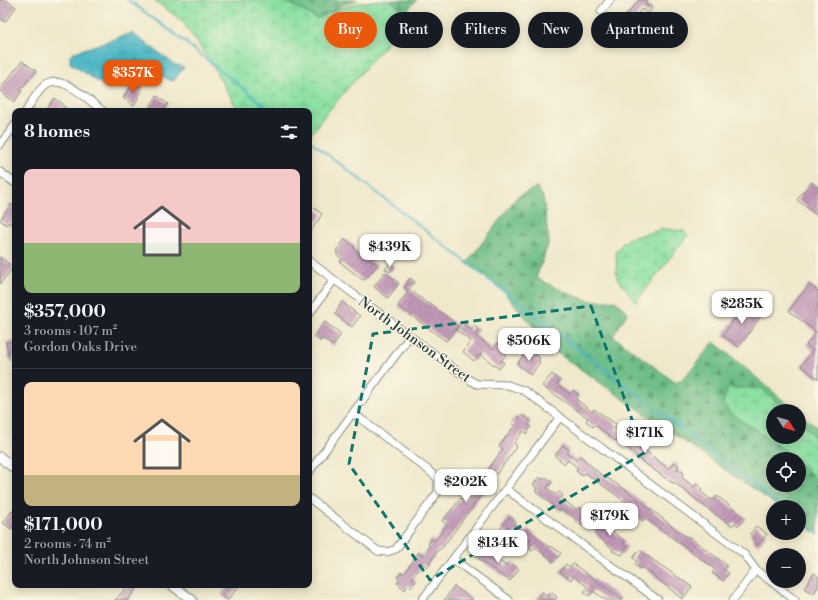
<!DOCTYPE html>
<html lang="en">
<head>
<meta charset="utf-8">
<style>
	body { margin:0; font-family:"Libre Bodoni",serif; background:#242831; color:#f1f3f6; height:100vh; display:flex; flex-direction:column; font-size:15px; white-space:nowrap }
	* { box-sizing:border-box; margin:0 }
	p { font-size:13px; color:#9ea1a6 }
	.icon { flex:none; width:22px; height:22px; fill:none; stroke:currentColor; stroke-width:2; stroke-linecap:round; stroke-linejoin:round }
	.map { position:relative; flex:1; overflow:hidden }
	.panel { position:absolute; left:12px; top:108px; width:300px; height:480px; display:flex; flex-direction:column; background:#171b24; border-radius:8px; box-shadow:0 2px 10px #0003 }
	.panel>* { flex:none }
	.banner { position:absolute; left:324px; top:12px; width:380px; height:36px; display:flex; gap:8px }
	.needle { width:26px; rotate:127deg }
	.buttons { position:absolute; left:766px; top:404px; display:grid; gap:8px }
	.buttons a { display:grid; place-items:center; width:40px; height:40px; border-radius:50%; background:#171b24; box-shadow:0 2px 10px #0003; font-size:20px }
	.price { position:absolute; translate:-50% -34px; padding:0 9px; border-radius:8px; background:#fff; color:#222; font-size:13px; line-height:26px; filter:drop-shadow(0 1px 2px #0008) }
	.price::after { content:''; position:absolute; left:50%; top:24px; width:12px; height:9px; margin-left:-6px; background:inherit; clip-path:polygon(0 0,100% 0,50% 100%) }
	.price.selected { background:#ea580c; color:#fff }
	ul { padding:0; list-style:none }
	li { display:grid; align-content:center; gap:8px; height:212px; padding:0 12px }
	li+li { border-top:1px solid #363941 }
	li span { display:grid; place-items:center; height:124px; border-radius:8px; color:#555 }
	li>.icon { margin-inline-start:auto }
	span .icon { width:72px; height:72px; fill:#fffc; stroke-width:1 }
	li b { font-size:17px }
	h2 { display:flex; justify-content:space-between; align-items:center; height:48px; padding:0 12px; font-size:17px }
	.chip { padding:0 14px; border-radius:18px; background:#171b24; box-shadow:0 2px 10px #0003; font-size:14px; line-height:36px }
	.chip.selected { background:#ea580c; color:#fff }
	.map>svg:first-child { display:block }
	.forest { fill:url(#forest-firs); stroke:#487e5e }
	.wetland { fill:url(#wetland-marsh); stroke:#558e6c }
	.water { fill:url(#water-ripples); stroke:#34797c }
	.lines { fill:none; stroke-linecap:round; stroke-linejoin:round }
	.stream { stroke:#48b5c4; stroke-width:2 }
	.building { fill:url(#building-hatch) }
	.minor-casing { stroke:#879280; stroke-width:9 }
	.tertiary-casing { stroke:#879280; stroke-width:11 }
	.minor { stroke:#fff; stroke-width:7 }
	.tertiary { stroke:#fff; stroke-width:9 }
	.marked { fill:none; stroke:#0f766e; stroke-width:3; stroke-dasharray:8 5; stroke-linejoin:round }
	.labels { text-anchor:middle; stroke-width:3; stroke-linejoin:round; paint-order:stroke }
	.street-label { font-size:14px; fill:#1f3d34; stroke:#fcf5e5 }
</style>
</head>
<body>
<div class="map">
<svg width="818" height="600" viewBox="0 0 818 600">
	<defs>
		<pattern id="forest-firs" width="22" height="20" patternUnits="userSpaceOnUse"><rect width="22" height="20" fill="#70be89"/><path d="M5 1l3.5 6h-7zM16 11l3.5 6h-7z" fill="#5b9c71"/></pattern>
		<pattern id="wetland-marsh" width="20" height="14" patternUnits="userSpaceOnUse"><rect width="20" height="14" fill="#8be0a3"/><path d="M1 5h8M5 5V1M11 12h8M15 12V8" fill="none" stroke="#78c18d"/></pattern>
		<pattern id="water-ripples" width="26" height="14" patternUnits="userSpaceOnUse"><rect width="26" height="14" fill="#48b5c4"/><path d="M2 4q2-2 4 0t4 0M15 11q2-2 4 0t4 0" fill="none" stroke="#3b94a0"/></pattern>
		<pattern id="building-hatch" width="6" height="6" patternUnits="userSpaceOnUse"><rect width="6" height="6" fill="#c298b8"/><path d="M-1 1l2-2M0 6l6-6M5 7l2-2" fill="none" stroke="#9d7d96"/></pattern>
	</defs>
	<rect width="100%" height="100%" fill="#fcf5e5"/>
	<filter id="ink" filterUnits="userSpaceOnUse"><feTurbulence type="fractalNoise" baseFrequency=".025" numOctaves="2"/><feDisplacementMap in="SourceGraphic" scale="8" xChannelSelector="R" yChannelSelector="G"/><feConvolveMatrix kernelMatrix="1 2 1 2 8 2 1 2 1" color-interpolation-filters="sRGB"/></filter>
	<filter id="wash" filterUnits="userSpaceOnUse"><feTurbulence type="fractalNoise" baseFrequency=".012" numOctaves="4" result="noise"/><feDisplacementMap in="SourceGraphic" scale="16" xChannelSelector="R" yChannelSelector="G"/><feGaussianBlur stdDeviation="0.9" result="paint"/><feColorMatrix in="noise" values="0 0 0 0 0 0 0 0 0 0 0 0 0 0 0 0 0 1.4 0 .05"/><feComposite in="paint" operator="in"/></filter>
	<g filter="url(#wash)">
		<rect width="100%" height="100%" fill="#efe8cb"/>
		<path class="forest" d="M284 0H358L345 4 316 19Z
			M389 0H417L405 12Z
			M537 187 543 197 549 242 536 278 572 295 591 301H615L628 312 613 336 676 383 684 378 714 342 796 411H787L760 388 730 413 774 442 796 459H773V485H799V462L818 481V535L799 521V507H779L556 352 506 295 507 293 467 263 517 197Z
			M799 413 818 428V440L799 421Z"/>
		<path class="wetland" d="M154 0H284L316 19C339 8 361 0 387 0 393 1 400 9 405 12L386 44 324 116 309 137V111H243L235 105 208 58 182 21Z
			M664 229 684 231 688 235 636 302 617 278 616 251 627 239Z
			M728 388H761L787 411H773V437H799V421L818 440V481L799 462V459H796L774 442 730 413 723 403Z"/>
		<path class="water" d="M132 33 174 64 184 67 174 81C155 78 152 56 125 64L110 82 103 85 70 63V55L75 52Z"/>
		<g class="lines">
			<path class="stream" d="M128 0 175 34 271 111
				M309 140 782 507
				M799 520 818 534"/>
		</g>
		<g id="blocks">
			<path class="building" d="M0 0H6L16 7 5 22 0 18Z
				M639 0H648L645 4 652 8 648 14 642 9 632 21 638 25 631 33 619 24Z
				M22 61 36 71 20 90 22 91 14 102 0 91V89Z
				M134 82 143 88 134 106 123 98Z
				M157 96 168 104 163 111H147Z
				M55 98 63 104 62 105 69 111H46Z
				M811 182 818 187V216L797 200Z
				M11 204 15 207V227L9 222 7 225 0 220Z
				M309 204 322 214 309 234Z
				M345 239 355 247 354 249 377 265 366 279 363 280 340 262 342 259 336 254 338 252 336 251Z
				M0 257 13 267 0 284Z
				M390 263 394 267 390 272 385 269Z
				M385 272 399 283 388 298 374 287Z
				M410 278 415 282 409 289 428 304 429 303 458 326 446 341 398 306 408 291 404 287Z
				M809 284 818 291V379L801 366 813 350 806 345 816 332 789 311Z
				M342 302 360 316 352 327 335 314Z
				M746 303 762 315 739 347 723 335Z
				M325 322 341 334 333 346 322 338 320 341 314 336Z
				M462 323 471 330 474 326 479 330 475 335 493 349 498 343 509 351 501 361 504 363 499 369 480 354 474 361 463 352 471 341 456 330Z
				M15 341V358L9 359 6 342Z
				M530 351 540 358 538 361 540 362 531 375 517 364 526 352 529 353Z
				M552 374 560 380 557 384 570 394 573 390 579 395 576 399 592 412 594 409 613 422 618 426 615 429 630 440 631 438 637 442 640 438 647 444 643 449 669 469 674 462 679 466 677 469 684 473 681 476 684 479 694 487 697 484 702 488 700 491 710 499 714 500 717 496 739 513 745 518 739 526 734 523 732 526 712 512 675 483 671 482 643 462 618 439 616 441 595 425 593 427 586 421 588 418 542 386Z
				M523 415 531 421 528 425 531 427 526 434 523 431 514 443 517 446 515 449 442 548 438 550 427 567 423 564 412 578 416 581 411 588 408 585 405 590 397 583 400 579 397 577 401 572 404 574 418 553 423 556 430 546 428 544 431 539 434 541 439 536 447 525 442 521 461 498 465 501 476 484 473 482 479 474 483 476 503 449 499 446 515 425 512 423 517 416 520 418Z
				M563 445 569 450 567 453 577 460 580 456 599 473 626 490 685 536 689 537 724 563 727 567 724 570 729 573 723 581 712 573 715 569 648 520 645 518 643 521 636 516 639 513 635 509 587 474 585 473 582 476 576 471 578 468 568 460 565 464 555 456Z
				M539 477 543 480 545 477 552 482 547 488 556 495 559 492 563 495 561 498 574 508 577 510 579 507 584 511 582 514 587 518 581 526 573 517 561 509 560 511 535 491 537 488 533 485Z
				M12 511 15 514V523L11 529 3 523Z
				M509 517 516 522 514 525 525 533 528 529 546 545 550 547 551 546 561 553 554 562 535 547 532 551 526 546 529 543 515 532 512 536 501 528Z
				M601 517 612 525 609 529 625 541 623 544 627 547 622 555 612 551 613 549 595 534 597 531 593 528Z
				M756 526 767 534 758 545 752 540 754 537 750 534Z
				M482 549 487 553 491 549 497 553 494 557 506 566 509 562 519 569 510 581 476 557Z
				M639 550 692 587 682 599 643 567 641 569 635 565 637 561 633 558Z
				M566 564 570 567 573 564 576 566 623 600H606L593 591 589 596 584 592 588 587 573 576 571 580 560 572Z
				M814 573 818 576V587L813 594 804 588Z
				M129 585 136 589 128 600H115Z
				M229 585H240L228 600 221 595Z
				M454 586 461 591 473 600H444Z
				M542 592 548 596 551 592 557 597 555 600H536Z"/>
		</g>
	</g>
	<g filter="url(#ink)">
		<use href="#blocks" fill-opacity="0" stroke="#879280" stroke-width="1"/>
		<g class="lines">
			<g class="minor-casing">
				<path id="minor" d="M601 11 610 0
					M26 111C31 103 37 92 44 86 62 72 89 101 103 111
					M0 145 15 125
					M0 172 15 183
					M309 261 468 379 477 384 508 385 525 391 744 554 756 570 795 600
					M309 314 334 280
					M309 472 410 336
					M506 489 658 600
					M309 498 378 551 387 552 396 549 438 492V479L428 470 353 413
					M453 559 509 600
					M422 600 560 417
					M733 600 756 570"/>
			</g>
			<g class="tertiary-casing">
				<path id="tertiary" d="M0 457 15 469
					M172 585 192 600"/>
			</g>
			<use href="#minor" class="minor"/>
			<use href="#tertiary" class="tertiary"/>
		</g>
	</g>
	<path class="marked" d="M591 306 644 453 430 580 349 464 373 334Z"/>
	<g class="labels">
		<g class="street-label">
			<text transform="translate(415 339) rotate(36)" y="5">North Johnson Street</text>
		</g>
	</g>
</svg>
<div class="buttons">
<a><svg class="needle" viewBox="-14 -14 28 28"><path d="M0-13l5 13h-10z" fill="#e53935"/><path d="M0 13l5-13h-10z" fill="#9ea1a6"/></svg></a>
<a><svg class="icon" aria-label="locate" viewBox="0 0 24 24"><circle cx="12" cy="12" r="6"/><path d="M12 2v4M12 18v4M2 12h4M18 12h4"/></svg></a>
<a>+</a>
<a>−</a>
</div>
<b class="price selected" style="left:133px;top:94px">$357K</b>
<b class="price" style="left:390px;top:268px">$439K</b>
<b class="price" style="left:742px;top:325px">$285K</b>
<b class="price" style="left:529px;top:362px">$506K</b>
<b class="price" style="left:645px;top:454px">$171K</b>
<b class="price" style="left:466px;top:503px">$202K</b>
<b class="price" style="left:610px;top:537px">$179K</b>
<b class="price" style="left:498px;top:564px">$134K</b>
<div class="banner">
<a class="chip selected">Buy</a>
<a class="chip">Rent</a>
<a class="chip">Filters</a>
<a class="chip">New</a>
<a class="chip">Apartment</a>
</div>
<section class="panel">
<h2>8 homes<svg class="icon" aria-label="filters" viewBox="0 0 24 24"><path d="M4 7h16M4 17h16"/><circle cx="9" cy="7" r="2"/><circle cx="15" cy="17" r="2"/></svg></h2>
<ul>
<li><span style="background:linear-gradient(#f6c9c9 60%,#8fb573 0)"><svg class="icon" aria-label="home" viewBox="0 0 24 24"><path d="M3 11l9-7 9 7M6 9v11h12V9"/></svg></span><div><b>$357,000</b><p>3 rooms · 107 m²</p><p>Gordon Oaks Drive</p></div></li>
<li><span style="background:linear-gradient(#ffd9b3 75%,#c2b280 0)"><svg class="icon" aria-label="home" viewBox="0 0 24 24"><path d="M3 11l9-7 9 7M6 9v11h12V9"/></svg></span><div><b>$171,000</b><p>2 rooms · 74 m²</p><p>North Johnson Street</p></div></li>
</ul>
</section>
</div>
</body>
</html>
